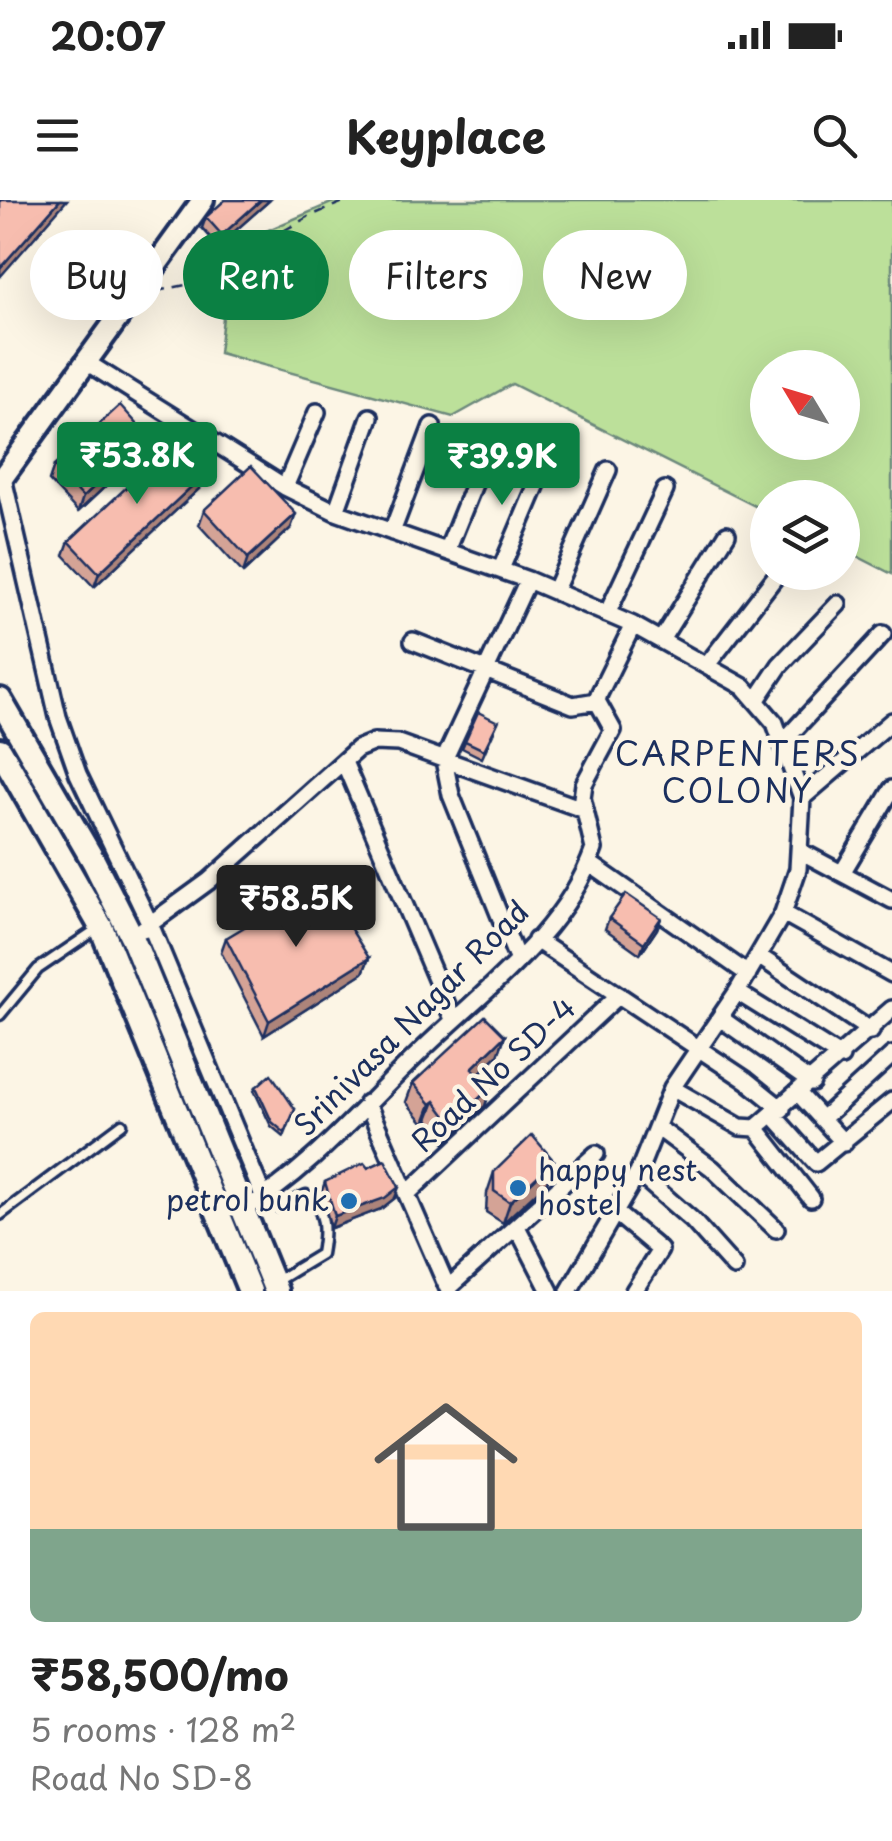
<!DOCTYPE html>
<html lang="en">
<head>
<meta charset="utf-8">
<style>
	body { margin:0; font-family:"Playpen Sans",sans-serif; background:#f6f6f6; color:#222; height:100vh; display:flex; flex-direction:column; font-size:38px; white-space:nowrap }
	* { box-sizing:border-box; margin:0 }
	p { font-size:32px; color:#767676 }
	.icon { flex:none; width:55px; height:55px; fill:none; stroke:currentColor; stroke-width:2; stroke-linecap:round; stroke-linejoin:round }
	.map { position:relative; height:1091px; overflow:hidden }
	.panel { display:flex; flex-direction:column; background:#fff; flex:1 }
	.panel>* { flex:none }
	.banner { position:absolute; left:30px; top:30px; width:832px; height:90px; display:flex; gap:20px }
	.needle { width:65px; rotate:308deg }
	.tools { position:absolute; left:750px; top:150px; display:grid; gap:20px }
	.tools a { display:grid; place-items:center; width:110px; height:110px; border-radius:50%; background:#fff; box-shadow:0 10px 40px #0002; font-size:50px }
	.price { position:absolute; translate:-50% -85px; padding:0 22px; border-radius:10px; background:#0b8043; color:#fff; font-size:32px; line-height:65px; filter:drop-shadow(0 2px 5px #0008) }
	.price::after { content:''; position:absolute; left:50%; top:60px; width:30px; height:22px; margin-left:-15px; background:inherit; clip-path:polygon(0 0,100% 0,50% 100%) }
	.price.on { background:#222; color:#fff }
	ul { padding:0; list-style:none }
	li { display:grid; align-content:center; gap:20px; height:530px; padding:0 30px }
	li span { display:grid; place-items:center; height:310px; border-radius:15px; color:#555 }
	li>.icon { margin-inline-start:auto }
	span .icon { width:180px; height:180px; fill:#fffc; stroke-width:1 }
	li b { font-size:42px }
	.chip { padding:0 35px; border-radius:45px; background:#fff; box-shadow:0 10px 40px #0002; font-size:35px; line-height:90px }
	.chip.on { background:#0b8043; color:#fff }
	.status { display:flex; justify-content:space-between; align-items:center; height:70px; padding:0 50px; background:#fff; direction:ltr }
	.status svg { height:28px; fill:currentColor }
	header { display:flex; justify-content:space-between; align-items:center; height:130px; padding:0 30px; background:#fff; font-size:45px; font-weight:700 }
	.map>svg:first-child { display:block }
	.green { fill:#bce09a; stroke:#6c887c; stroke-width:2.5; fill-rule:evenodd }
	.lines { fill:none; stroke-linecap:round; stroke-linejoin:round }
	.lane-casing { stroke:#1b2f5e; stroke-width:15 }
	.street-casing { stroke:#1b2f5e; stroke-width:22 }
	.secondary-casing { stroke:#1b2f5e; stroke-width:28 }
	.primary-casing { stroke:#1b2f5e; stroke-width:30 }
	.path { stroke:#1b2f5e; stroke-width:2.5; stroke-dasharray:10 8; stroke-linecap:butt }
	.lane { stroke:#fcf5e5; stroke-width:8 }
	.street { stroke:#fcf5e5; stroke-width:15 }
	.secondary { stroke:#fcf5e5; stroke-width:20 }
	.primary { stroke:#fcf5e5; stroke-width:22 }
	.wall { fill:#d4a396; stroke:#1b2f5e; stroke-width:2.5 }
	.shaded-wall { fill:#ad847a; stroke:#1b2f5e; stroke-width:2.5 }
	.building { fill:#f7bdaf; stroke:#1b2f5e; stroke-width:2.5 }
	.poi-dot { fill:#1f6fb2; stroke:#fcf5e5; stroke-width:4 }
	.labels { text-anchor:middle; stroke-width:9; stroke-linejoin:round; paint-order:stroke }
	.street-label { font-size:30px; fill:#1b2f5e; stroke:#fcf5e5 }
	.poi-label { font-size:30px; fill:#1b2f5e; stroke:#fcf5e5; text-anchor:start }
	.neighbourhood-label { font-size:32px; letter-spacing:2.5px; fill:#1b2f5e; stroke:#fcf5e5 }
</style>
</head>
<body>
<div class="status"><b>20:07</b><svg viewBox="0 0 49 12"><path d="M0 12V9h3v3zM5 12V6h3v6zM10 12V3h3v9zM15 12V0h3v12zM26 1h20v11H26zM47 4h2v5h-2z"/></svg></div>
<header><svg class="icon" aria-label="menu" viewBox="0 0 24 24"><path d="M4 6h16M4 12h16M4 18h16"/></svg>Keyplace<svg class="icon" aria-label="search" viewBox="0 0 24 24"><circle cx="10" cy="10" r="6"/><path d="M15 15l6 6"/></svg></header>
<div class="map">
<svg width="892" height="1091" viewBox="0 0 892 1091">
	<rect width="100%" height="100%" fill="#fcf5e5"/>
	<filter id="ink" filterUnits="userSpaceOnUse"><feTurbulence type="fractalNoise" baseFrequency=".01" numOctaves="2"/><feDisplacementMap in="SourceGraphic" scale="20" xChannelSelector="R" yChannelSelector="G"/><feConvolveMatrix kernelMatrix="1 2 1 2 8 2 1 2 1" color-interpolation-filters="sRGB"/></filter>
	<g filter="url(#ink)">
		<path class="green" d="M338 0H892V374L843 349 842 298H768L767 312 512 184 453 217 219 153 231 46ZM768 168H842V242H768Z"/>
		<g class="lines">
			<g class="lane-casing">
				<path id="lane" d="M0 815 38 769 97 729
					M268 996 279 1007 306 995C327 1010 325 1031 321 1054L278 1080
					M0 1015 122 924"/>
			</g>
			<g class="street-casing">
				<path id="street" d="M86 162 285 287 336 312 528 380 633 425 744 487 775 523 802 598 798 669 783 713 737 792 672 888 638 973 569 1091
					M3 278 58 517 78 574 150 724 264 998
					M285 287 317 212
					M336 312 370 217
					M392 332 432 226
					M447 351 489 247
					M501 369 545 265
					M555 390 608 270
					M607 414 665 290
					M661 440 727 334
					M413 441 573 505 597 501
					M707 465 779 372
					M758 498 780 465 838 404
					M783 542 883 434
					M344 562 453 819
					M802 598 892 521
					M800 651 892 700
					M589 663 748 774
					M842 673 892 589
					M783 713 892 774
					M143 729 209 681 357 549 374 542 398 543 585 610
					M536 740 746 880 782 909
					M760 757 871 831
					M518 761 451 595 444 560 528 380
					M737 792 841 857
					M720 818 812 883
					M672 888 740 927 756 928 892 809
					M799 894 844 943
					M367 903 449 1091
					M774 916 816 963 892 901
					M822 919 892 855
					M657 927 712 968 776 1029
					M756 928 811 998
					M638 973 692 1020 734 1067
					M407 994 619 795
					M243 1010C309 971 360 910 415 857 477 795 564 736 594 649L582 598 584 584 613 530 597 501 599 494 633 425
					M616 1013 660 1050 634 1091
					M517 1027 550 1091
					M448 1088 596 954"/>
			</g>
			<g class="secondary-casing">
				<path id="secondary" d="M0 281 203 0"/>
			</g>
			<g class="primary-casing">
				<path id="primary" d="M0 500 94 662 132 737 276 1091
					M0 550 101 727 250 1091"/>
			</g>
			<path class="path" d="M157 91 204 81 246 60 267 40 308 17 348 0"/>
			<use href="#lane" class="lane"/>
			<use href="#street" class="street"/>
			<use href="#secondary" class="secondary"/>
			<use href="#primary" class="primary"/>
		</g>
		<path class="wall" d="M270 0 218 46 202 28 206 17Z
			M143 251 78 312 49 281 54 266Z
			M206 273 200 288 94 387 64 355 69 341Z
			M204 310 291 328 243 373 199 325Z
			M498 522 482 558 462 548 465 541Z
			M609 718H661L657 729 640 754 605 729Z
			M226 738 369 758 363 773 264 836 221 752Z
			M505 836 498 855 478 874 491 887 485 906 445 943 428 919 424 923 406 902 413 883Z
			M256 887 295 909 284 937 271 926 254 890Z
			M554 961 547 982 503 1023 486 1012 487 993 494 972Z
			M368 968 395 998 381 1009 331 1028 321 993 325 982Z"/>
		<path class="shaded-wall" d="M60 0H67L0 77V68Z
			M261 0H270L218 46 222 35Z
			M148 236 143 251 78 312 83 297Z
			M206 273 200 288 94 387 99 373Z
			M296 314 291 328 243 373 248 358Z
			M661 718 657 729 640 754 644 743Z
			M369 758 363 773 264 836 269 821Z
			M505 836 498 855 465 887 472 868Z
			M491 887 485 906 445 943 452 924Z
			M435 901 428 919 424 923 431 904Z
			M554 961 547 982 503 1023 510 1002Z
			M399 987 395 998 381 1009 331 1028 335 1016Z"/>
		<path class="building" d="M0 0H60L0 68Z
			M225 0H261L222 35 206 17Z
			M120 205 148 236 83 297 54 266Z
			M176 241 206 273 99 373 69 341Z
			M251 266 296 314 248 358 204 310Z
			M478 512 498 522 484 550 465 541Z
			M321 681 369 758 269 821 226 738Z
			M626 694 661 718 644 743 609 718Z
			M485 816 505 836 472 868 491 887 452 924 435 901 431 904 413 883Z
			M271 874 295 909 285 933 272 922 256 887Z
			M532 935 554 961 510 1002 494 991V972Z
			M385 960 399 987 385 998 335 1016 325 982 364 963 368 968Z"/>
	</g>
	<g class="poi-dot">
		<circle cx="518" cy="988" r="10"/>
		<circle cx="349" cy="1001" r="10"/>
	</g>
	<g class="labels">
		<g class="street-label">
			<text transform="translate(412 819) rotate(-45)" y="10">Srinivasa Nagar Road</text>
			<text transform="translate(494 875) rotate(-43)" y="10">Road No SD-4</text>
		</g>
		<g class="poi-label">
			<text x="538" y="981">happy nest<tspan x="538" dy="34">hostel</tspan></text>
			<text x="329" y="1011" text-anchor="end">petrol bunk</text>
		</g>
		<g class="neighbourhood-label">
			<text x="738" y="566">CARPENTERS<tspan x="738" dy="37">COLONY</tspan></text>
		</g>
	</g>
</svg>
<div class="tools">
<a><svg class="needle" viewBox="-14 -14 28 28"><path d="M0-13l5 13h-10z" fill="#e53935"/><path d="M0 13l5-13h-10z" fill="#767676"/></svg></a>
<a><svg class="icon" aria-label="layers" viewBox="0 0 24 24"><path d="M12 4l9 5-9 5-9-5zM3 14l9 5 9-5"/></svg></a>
</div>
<b class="price" style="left:137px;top:307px">₹53.8K</b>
<b class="price" style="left:502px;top:308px">₹39.9K</b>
<b class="price on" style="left:296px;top:750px">₹58.5K</b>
<div class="banner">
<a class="chip">Buy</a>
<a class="chip on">Rent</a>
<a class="chip">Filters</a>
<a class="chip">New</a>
</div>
</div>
<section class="panel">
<ul>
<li><span style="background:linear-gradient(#ffd9b3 70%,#7fa58c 0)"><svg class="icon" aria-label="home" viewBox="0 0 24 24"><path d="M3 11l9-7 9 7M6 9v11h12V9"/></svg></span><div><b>₹58,500/mo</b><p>5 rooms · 128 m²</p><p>Road No SD-8</p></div></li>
</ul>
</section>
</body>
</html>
